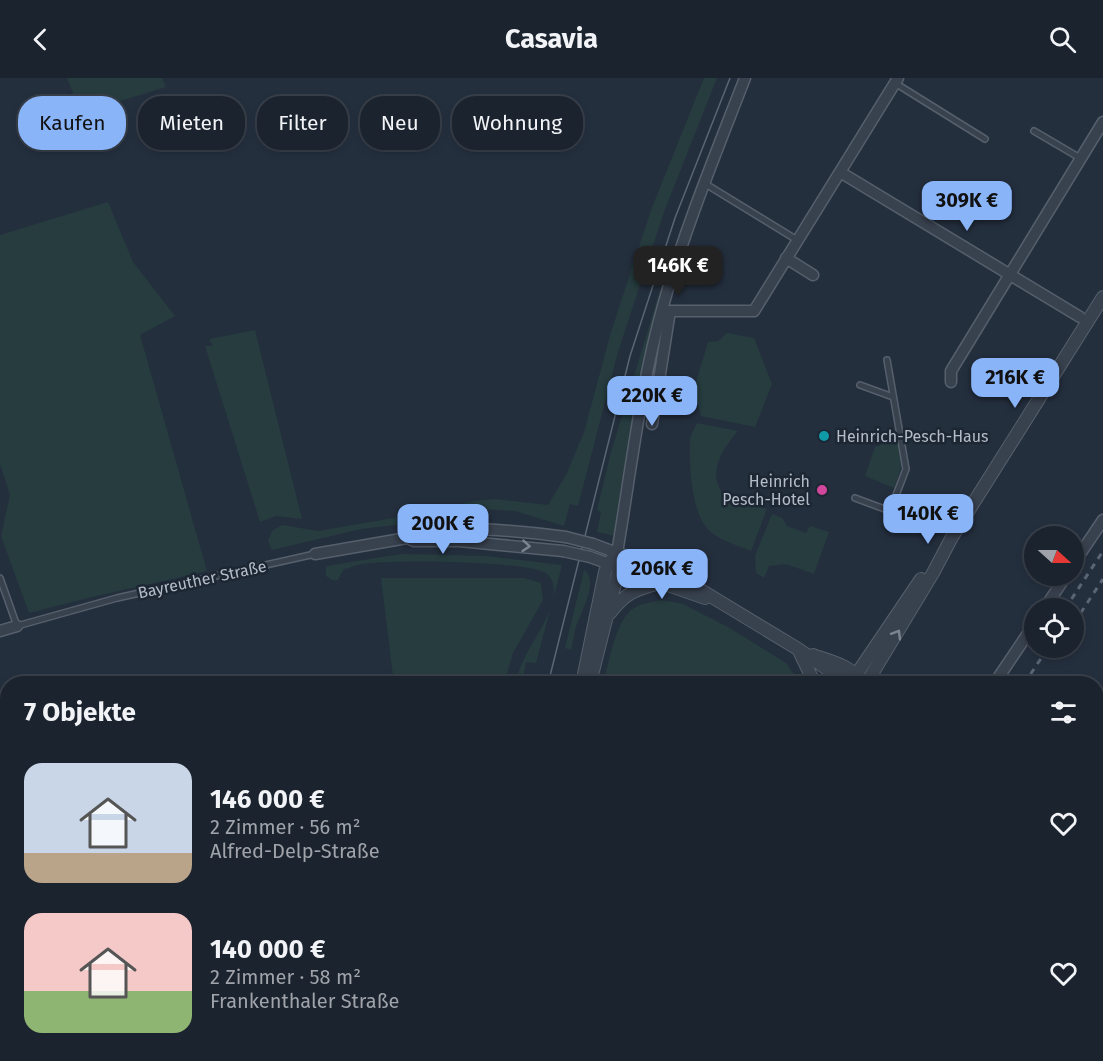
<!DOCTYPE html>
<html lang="de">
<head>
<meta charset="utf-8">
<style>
	body { margin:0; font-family:"Fira Sans",sans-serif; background:#282f3a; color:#f1f3f6; height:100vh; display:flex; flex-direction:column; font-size:22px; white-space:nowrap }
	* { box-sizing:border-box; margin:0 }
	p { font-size:20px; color:#a0a4aa }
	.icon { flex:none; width:33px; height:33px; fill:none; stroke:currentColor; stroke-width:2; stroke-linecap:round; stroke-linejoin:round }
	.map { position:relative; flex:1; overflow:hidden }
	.panel { position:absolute; left:0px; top:598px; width:1104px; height:386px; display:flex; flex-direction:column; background:#1b232e; border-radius:24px 24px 0 0; box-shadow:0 3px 9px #0003,0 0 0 2px #39404a }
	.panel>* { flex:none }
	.top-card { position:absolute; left:18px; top:18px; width:600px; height:54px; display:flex; gap:12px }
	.needle { width:39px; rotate:111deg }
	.buttons { position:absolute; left:1024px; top:448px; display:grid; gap:12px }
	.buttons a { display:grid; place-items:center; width:60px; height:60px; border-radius:50%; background:#1b232e; box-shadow:0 3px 9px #0003,0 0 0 2px #39404a; font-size:30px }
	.price { position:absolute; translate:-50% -51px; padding:0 14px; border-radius:12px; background:#8ab4f8; color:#111; font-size:20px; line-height:39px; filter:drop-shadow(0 2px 3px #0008) }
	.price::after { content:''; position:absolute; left:50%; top:36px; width:18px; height:14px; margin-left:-9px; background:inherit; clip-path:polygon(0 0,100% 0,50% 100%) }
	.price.active { background:#222; color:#fff }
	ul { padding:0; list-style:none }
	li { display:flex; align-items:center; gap:18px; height:150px; padding:0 24px }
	li span { display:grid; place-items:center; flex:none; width:168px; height:120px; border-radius:18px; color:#555 }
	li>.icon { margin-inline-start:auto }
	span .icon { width:72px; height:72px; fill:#fffc; stroke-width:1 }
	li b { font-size:26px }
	h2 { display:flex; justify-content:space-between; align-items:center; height:72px; padding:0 24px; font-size:26px }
	.tag { padding:0 21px; border-radius:24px; background:#1b232e; box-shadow:0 3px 9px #0003,0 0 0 2px #39404a; font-size:21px; line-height:54px }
	.tag.active { background:#8ab4f8; color:#111 }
	header { display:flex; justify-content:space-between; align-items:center; height:78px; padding:0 24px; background:#1b232e; font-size:27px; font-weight:700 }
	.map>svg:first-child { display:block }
	.green { fill:#263c3f }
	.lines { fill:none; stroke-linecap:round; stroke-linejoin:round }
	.service-casing { stroke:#565f6c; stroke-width:8 }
	.minor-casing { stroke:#565f6c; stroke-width:13 }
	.tertiary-casing { stroke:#565f6c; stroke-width:14 }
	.service { stroke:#38414e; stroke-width:5 }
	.minor { stroke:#38414e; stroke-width:10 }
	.tertiary { stroke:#38414e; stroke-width:12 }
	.tram { stroke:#5a6575; stroke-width:1.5 }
	.rail { stroke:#5a6575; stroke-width:3; stroke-dasharray:6 6; stroke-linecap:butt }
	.minor-bridge-casing { stroke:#565f6c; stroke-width:13; stroke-linecap:butt }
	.minor-bridge { stroke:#38414e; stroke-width:10 }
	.oneway { stroke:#7c8592 }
	.culture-dot { fill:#0f9aa8; stroke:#1d2633; stroke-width:2 }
	.hotel-dot { fill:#d1479c; stroke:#1d2633; stroke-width:2 }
	.labels { text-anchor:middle; stroke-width:5; stroke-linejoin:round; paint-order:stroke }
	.poi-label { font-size:16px; fill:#b4bcc9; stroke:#1d2633; text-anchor:start }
	.street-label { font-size:16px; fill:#b4bcc9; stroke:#1d2633 }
</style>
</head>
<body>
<header><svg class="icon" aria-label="back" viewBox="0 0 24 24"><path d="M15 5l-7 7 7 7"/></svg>Casavia<svg class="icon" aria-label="search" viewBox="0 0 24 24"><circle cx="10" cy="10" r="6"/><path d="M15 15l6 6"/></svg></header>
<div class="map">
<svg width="1103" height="983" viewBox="0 0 1103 983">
	<rect width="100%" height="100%" fill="#242f3e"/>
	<path class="green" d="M67 0H162L166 9 81 35Z
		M704 0H717L664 134 618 274 578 428 570 426 564 448 515 433 481 431 448 441 361 451 272 472 268 463 272 453 282 447 318 453 446 431 474 423 495 421 548 427 567 395 584 354 611 254 651 132Z
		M108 124 133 184 175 238 140 257 207 493 92 519 29 535 1 458 10 417 0 386V157Z
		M664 199 666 200 665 238 632 391 624 460 597 454 601 434 597 432 611 374Z
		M255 252 302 441 276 438 260 444 205 268H213L209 261Z
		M727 255 754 260 772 306 755 349 701 338 694 311 708 264 718 263Z
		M697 345 738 353C716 378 703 406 737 428L744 423 767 431 751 473C735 466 716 462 706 449 691 431 689 385 690 362 691 356 695 350 697 345Z
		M889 364 898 367 902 386 894 410 865 398 875 369Z
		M772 436 782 440 787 448 806 455 810 448 829 454 814 496 786 486 769 488 764 500 756 495 755 478Z
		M401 476 486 478 562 487 536 585 526 584 522 606H516C521 572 552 546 554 513 554 506 551 497 544 494 519 483 391 481 362 486 356 487 350 490 344 491L338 502H332L326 498V488Z
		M584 492C600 502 580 536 576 549 574 556 573 564 571 572L565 570Z
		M381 500H524L541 505 543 522 513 575 504 606H394Z
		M662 522 683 526 728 549 786 585 801 606H603C609 585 615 546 631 532 640 525 652 524 662 522Z
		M7 849 8 976 320 977 313 983H0V851Z"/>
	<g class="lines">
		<g class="service-casing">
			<path id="service" d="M895 5 985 61
				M1034 53 1080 80
				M704 105 797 162
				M860 307 893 319
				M855 420 890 433 906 391 887 282
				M0 500 17 548 117 520 315 476
				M873 596 890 606
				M1096 793 1103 796"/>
		</g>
		<g class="minor-casing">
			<path id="minor" d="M840 94 1080 239
				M786 180 813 197
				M951 304V293L1103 44
				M652 346 670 233H754L898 0
				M407 460 414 463H459L563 473
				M593 466 617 475C631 393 640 309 663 228 685 150 716 75 745 0
				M315 476 407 460C427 442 537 455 566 459
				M590 479 615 488
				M1074 485 1103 442
				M1044 531 1066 498
				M0 553 17 548
				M994 606 1035 545"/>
		</g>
		<g class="tertiary-casing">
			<path id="tertiary" d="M617 475 689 505 798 571 849 606
				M619 490 705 520
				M610 535C626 514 635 512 659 505
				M800 575 815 606
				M813 577C829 583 851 587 860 603
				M593 593 619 490 617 475
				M582 606 605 494 608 486 617 475
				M850 606 921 501
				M866 606 933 495 952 459 1103 219
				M1096 865 1103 855
				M632 983 636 976
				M1019 983 1023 976"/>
		</g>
		<use href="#service" class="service"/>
		<use href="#minor" class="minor"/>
		<use href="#tertiary" class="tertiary"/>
		<path class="tram" d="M548 606 630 278 675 140 730 0
			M506 983 508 976"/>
		<path class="rail" d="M1065 531 1103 473
			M1074 545 1103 501
			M1024 606 1048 570
			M766 983 771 976
			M785 983 789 976"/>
		<g class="minor-bridge-casing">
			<path id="minor-bridge" d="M566 459 593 466
				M563 473 590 479"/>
		</g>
		<use href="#minor-bridge" class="minor-bridge"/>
	</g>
	<defs><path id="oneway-chevron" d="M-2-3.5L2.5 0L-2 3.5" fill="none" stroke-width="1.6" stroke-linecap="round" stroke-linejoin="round" transform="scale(1.5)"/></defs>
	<g class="oneway">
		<use href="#oneway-chevron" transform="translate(526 468) rotate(5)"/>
		<use href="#oneway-chevron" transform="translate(897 556) rotate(-59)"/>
	</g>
	<circle class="culture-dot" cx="824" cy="358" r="6"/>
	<circle class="hotel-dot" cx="822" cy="412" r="6"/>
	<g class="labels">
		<g class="poi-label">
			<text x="836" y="364">Heinrich-Pesch-Haus</text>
			<text x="810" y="409" text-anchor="end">Heinrich<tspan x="810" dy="18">Pesch-Hotel</tspan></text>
		</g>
		<g class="street-label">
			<text transform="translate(202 501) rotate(-12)" y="6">Bayreuther Straße</text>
		</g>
	</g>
</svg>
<div class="buttons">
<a><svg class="needle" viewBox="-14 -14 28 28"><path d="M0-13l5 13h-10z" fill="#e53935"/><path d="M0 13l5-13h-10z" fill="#a0a4aa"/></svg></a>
<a><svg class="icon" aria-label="locate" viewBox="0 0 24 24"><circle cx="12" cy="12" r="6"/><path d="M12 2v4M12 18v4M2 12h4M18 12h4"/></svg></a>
</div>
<b class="price" style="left:967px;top:154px">309K €</b>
<b class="price active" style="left:678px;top:219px">146K €</b>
<b class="price" style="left:1015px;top:331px">216K €</b>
<b class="price" style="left:652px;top:349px">220K €</b>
<b class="price" style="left:928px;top:467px">140K €</b>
<b class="price" style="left:443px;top:477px">200K €</b>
<b class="price" style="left:662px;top:522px">206K €</b>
<div class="top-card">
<a class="tag active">Kaufen</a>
<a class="tag">Mieten</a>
<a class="tag">Filter</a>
<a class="tag">Neu</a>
<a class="tag">Wohnung</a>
</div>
<section class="panel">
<h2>7 Objekte<svg class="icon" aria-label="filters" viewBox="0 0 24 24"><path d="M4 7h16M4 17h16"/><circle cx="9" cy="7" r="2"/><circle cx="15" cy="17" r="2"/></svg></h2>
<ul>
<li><span style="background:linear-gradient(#c9d6e8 75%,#b9a48a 0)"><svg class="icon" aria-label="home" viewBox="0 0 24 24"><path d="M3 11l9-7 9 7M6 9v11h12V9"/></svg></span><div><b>146 000 €</b><p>2 Zimmer · 56 m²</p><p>Alfred-Delp-Straße</p></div><svg class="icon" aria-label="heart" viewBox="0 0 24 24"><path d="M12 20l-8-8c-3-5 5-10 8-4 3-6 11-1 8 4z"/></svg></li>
<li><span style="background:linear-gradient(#f6c9c9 65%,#8fb573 0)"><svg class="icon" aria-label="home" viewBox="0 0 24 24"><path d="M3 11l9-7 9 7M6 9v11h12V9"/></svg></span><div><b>140 000 €</b><p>2 Zimmer · 58 m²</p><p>Frankenthaler Straße</p></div><svg class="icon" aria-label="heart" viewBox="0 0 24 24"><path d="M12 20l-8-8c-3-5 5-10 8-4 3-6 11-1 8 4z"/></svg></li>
</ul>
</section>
</div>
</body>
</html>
